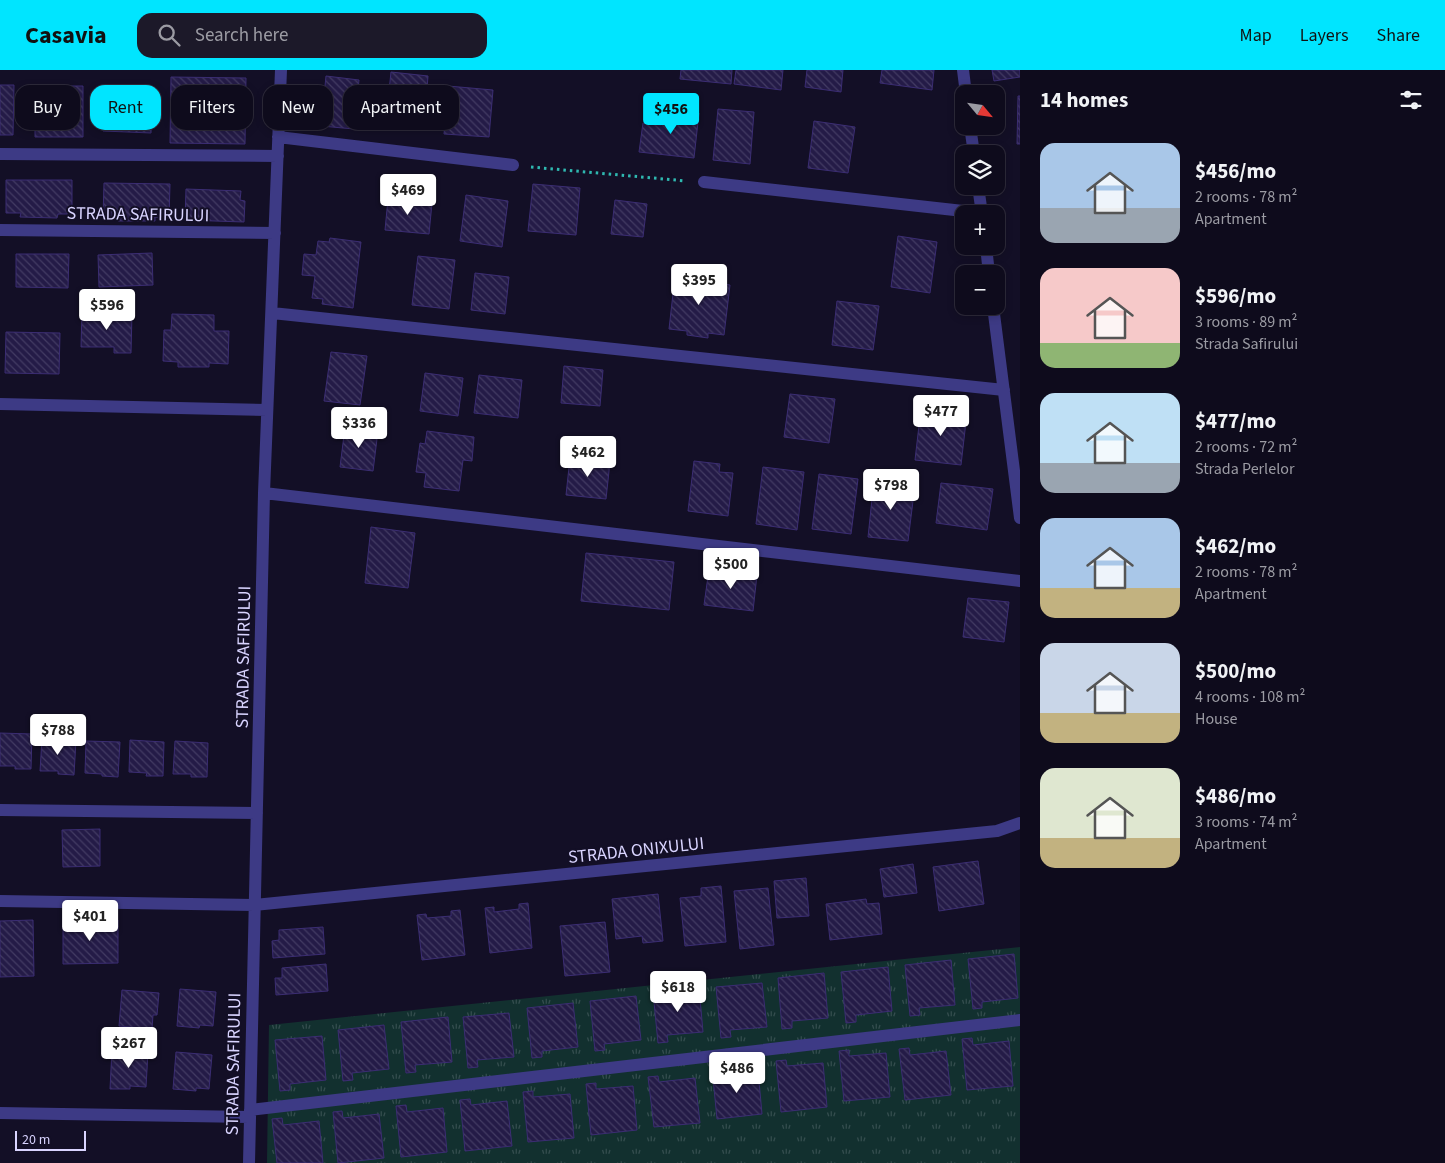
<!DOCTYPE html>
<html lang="en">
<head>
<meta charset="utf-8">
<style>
	body { margin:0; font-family:"Source Sans 3",sans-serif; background:#1c1929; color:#f1f3f6; height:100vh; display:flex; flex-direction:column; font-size:19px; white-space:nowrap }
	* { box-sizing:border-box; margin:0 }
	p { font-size:16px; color:#9b9ba3 }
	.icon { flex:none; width:28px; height:28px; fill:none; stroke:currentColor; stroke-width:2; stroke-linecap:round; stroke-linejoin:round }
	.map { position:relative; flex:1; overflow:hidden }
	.drawer { display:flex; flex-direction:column; background:#0e0b1c; width:425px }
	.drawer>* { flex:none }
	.top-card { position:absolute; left:15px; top:15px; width:475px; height:45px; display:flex; gap:10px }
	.needle { width:32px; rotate:119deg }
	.fabs { position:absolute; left:955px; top:15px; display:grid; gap:10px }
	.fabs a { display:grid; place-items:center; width:50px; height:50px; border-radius:10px; background:#0e0b1c; box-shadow:0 2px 8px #0003,0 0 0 1px #2e2b3b; font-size:25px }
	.scale { position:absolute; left:15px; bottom:12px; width:71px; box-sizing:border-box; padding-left:5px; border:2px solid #d9d4ff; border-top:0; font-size:14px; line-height:18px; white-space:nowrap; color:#d9d4ff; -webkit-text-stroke:4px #130f26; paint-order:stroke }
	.price { position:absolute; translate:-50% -42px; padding:0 11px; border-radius:5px; background:#fff; color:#222; font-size:16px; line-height:32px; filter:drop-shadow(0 1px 2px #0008) }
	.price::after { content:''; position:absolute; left:50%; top:30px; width:15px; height:11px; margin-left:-8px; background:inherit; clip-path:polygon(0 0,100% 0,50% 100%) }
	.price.active { background:#00e5ff; color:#111 }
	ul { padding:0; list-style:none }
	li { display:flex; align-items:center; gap:15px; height:125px; padding:0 20px }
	li span { display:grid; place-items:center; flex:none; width:140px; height:100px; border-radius:15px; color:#555 }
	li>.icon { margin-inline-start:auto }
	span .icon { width:60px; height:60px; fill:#fffc; stroke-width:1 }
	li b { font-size:21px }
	h2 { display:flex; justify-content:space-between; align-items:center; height:60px; padding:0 20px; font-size:21px }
	.chip { padding:0 18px; border-radius:15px; background:#0e0b1c; box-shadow:0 2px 8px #0003,0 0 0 1px #2e2b3b; font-size:18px; line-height:45px }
	.chip.active { background:#00e5ff; color:#111 }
	header { display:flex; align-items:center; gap:30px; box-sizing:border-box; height:70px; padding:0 25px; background:#00e5ff; color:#111 }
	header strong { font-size:24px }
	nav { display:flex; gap:28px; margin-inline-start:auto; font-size:18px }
	.search { width:350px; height:45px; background:#1c1929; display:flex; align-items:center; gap:12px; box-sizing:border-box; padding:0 18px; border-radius:15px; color:#9b9ba3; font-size:19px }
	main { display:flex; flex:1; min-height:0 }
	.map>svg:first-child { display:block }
	.grass { fill:url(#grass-tufts) }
	.building { fill:url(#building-back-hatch); stroke:#3b2d73 }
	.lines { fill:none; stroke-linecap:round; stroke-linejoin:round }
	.path { stroke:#2fb8b0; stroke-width:3; stroke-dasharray:2.5 4; stroke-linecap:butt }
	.street { stroke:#3d3a85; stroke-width:12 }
	.labels { text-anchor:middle; stroke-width:4; stroke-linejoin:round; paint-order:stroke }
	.street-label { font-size:18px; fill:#d9d4ff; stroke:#130f26 }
</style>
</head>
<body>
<header>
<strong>Casavia</strong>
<div class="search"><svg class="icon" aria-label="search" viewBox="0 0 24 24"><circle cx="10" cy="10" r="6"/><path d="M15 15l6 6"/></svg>Search here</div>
<nav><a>Map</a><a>Layers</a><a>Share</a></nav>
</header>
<main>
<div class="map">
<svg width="1020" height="1093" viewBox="0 0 1020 1093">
	<defs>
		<pattern id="grass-tufts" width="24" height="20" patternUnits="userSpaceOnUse" patternTransform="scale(1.25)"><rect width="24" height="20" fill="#12302f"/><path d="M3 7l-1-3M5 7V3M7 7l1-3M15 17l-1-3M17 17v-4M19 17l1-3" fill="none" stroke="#344d4e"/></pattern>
		<pattern id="building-back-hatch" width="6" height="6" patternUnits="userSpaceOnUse" patternTransform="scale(1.25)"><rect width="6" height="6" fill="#241b47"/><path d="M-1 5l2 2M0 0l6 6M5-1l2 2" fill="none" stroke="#433b63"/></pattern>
	</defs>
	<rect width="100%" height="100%" fill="#130f26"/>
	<path class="grass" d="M1020 877V1093H267L269 955Z"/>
	<path class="building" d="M681 0H732L731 14 680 9Z
		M736 0H783L781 20 734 14Z
		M807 0H843L841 22 805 17Z
		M882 0H934L932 20 880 13Z
		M992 0H1020V7L994 11Z
		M391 2 428 6 425 44 387 40Z
		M326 6 359 10 354 59 321 56Z
		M171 7 246 8 245 74 170 73Z
		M0 15H14L13 65H0Z
		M35 16H83V67H35Z
		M448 16 493 20 489 67 444 64Z
		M104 18 153 19 151 63 103 61Z
		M1018 26H1020V74H1017Z
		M718 39 754 42 750 94 713 90Z
		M662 40 699 43 694 88 639 82 643 53 661 55Z
		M814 51 855 57 848 103 808 98Z
		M6 110H72V144H58L57 148 20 147 21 143H6Z
		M104 113 170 114 169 148 155 147V151H118V147H103Z
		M533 114 580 118 576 165 528 161Z
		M186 119 241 121 240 130 245 131 244 152 185 150Z
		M466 125 508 131 502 177 460 171Z
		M388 129 432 133 429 164 385 160Z
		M615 130 647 134 643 167 611 164Z
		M898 166 937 172 930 223 891 217Z
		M330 168 361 172 353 238 322 234 323 229 312 228 315 206 302 205 304 184 316 185 318 171 329 172Z
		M152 183 153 215 99 217 98 185Z
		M16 184H69L68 218 16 217Z
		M418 186 455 190 449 239 412 235Z
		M475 203 509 207 505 244 471 240Z
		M693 204 719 207 718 213 730 215 724 265 708 263V268L687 265V261L669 259 675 206 693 208Z
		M837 231 879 236 873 280 832 275Z
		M82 242 132 243 131 283H114V277H81Z
		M172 244 214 245V261H229L228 294 209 293V297H178V292L163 291 164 260H171Z
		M6 262 60 263 59 304 5 303Z
		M331 282 367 286 360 335 324 331Z
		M564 296 603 300 600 336 561 333Z
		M425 303 463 308 458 346 420 341Z
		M479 305 522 310 518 348 474 343Z
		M790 324 835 329 829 373 784 367Z
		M921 338 967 343 961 395 915 390Z
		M345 357 378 361 373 401 340 397Z
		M427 361 474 367 472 391 463 390 459 421 424 417 426 403 416 402 420 373 425 374Z
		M570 388 610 392 606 429 566 425Z
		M694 391 720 394 719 402 733 403 728 446 688 441Z
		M763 397 804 402 797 460 756 454Z
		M819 404 858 409 851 464 812 459Z
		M874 410 915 415 908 471 868 467Z
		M941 413 993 419 987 460 936 453Z
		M371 457 415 463 408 518 365 513Z
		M586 483 674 492 669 540 581 531Z
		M709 499 757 505 753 541 704 535Z
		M968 528 1009 532 1004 572 963 567Z
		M0 663 32 664 31 699H15V696H0Z
		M42 669 76 670 74 705 58 704V701H40Z
		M130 670 164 672 163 706H146L147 703 129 702Z
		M86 671 120 672 118 707 102 706V704L85 703Z
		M175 671 208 673 207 707H191V704H173Z
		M100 759V796L63 797 62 760Z
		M978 791 984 834 939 841 933 797Z
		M913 794 917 823 884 827 880 799Z
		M806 808 809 846 777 848 774 811Z
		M721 816 726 872 685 876 680 828 701 826V818Z
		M768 818 774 875 740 879 734 821Z
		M658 824 663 871 643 873 642 866 616 869 612 829Z
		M866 829 867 834 879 833 882 864 830 870 826 834Z
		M528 833 532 878 490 883 485 838 494 837V842L519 839V834Z
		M460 840 465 885 422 890 417 845 426 844 427 848 451 846V841Z
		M33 850 34 906 0 907V851Z
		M63 850H118V893L63 894Z
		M605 852 610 902 565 906 560 856Z
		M323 857 325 884 273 888 272 871 279 870V860Z
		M1014 884 1018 928 982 932V938L973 939 968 889Z
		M951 890 955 935 919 938 920 945 910 946 905 895Z
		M326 894 328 921 276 925 275 908H282V898Z
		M888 897 892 941 856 945V952L846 953 841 902Z
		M824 903 828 948 792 951V958L782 959 778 908Z
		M762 913 767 957 730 960 731 967 721 968 716 917Z
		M699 917 703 962 667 965 668 972 658 973 653 922Z
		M180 919 216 922 213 956 200 955 199 958 177 956Z
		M122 920 159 923 157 945H153L152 959 119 956Z
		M636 926 641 970 604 974 605 980 595 981 590 931Z
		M573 933 578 977 542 981V987L532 988 527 938Z
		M509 943 514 987 477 990 478 997 468 998 463 947Z
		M448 947 452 992 415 995 416 1002 406 1003 401 952Z
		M384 955 389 999 352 1003 353 1010 343 1011 338 960Z
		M322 966 326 1010 290 1014V1020L280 1021 275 970Z
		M972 968 973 975 1009 971 1013 1016 967 1020 962 969Z
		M909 978 910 985 946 981 951 1025 905 1030 899 979Z
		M112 980 148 982 146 1017 130 1016V1019H110Z
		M849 980V986L886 983 890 1027 844 1031 839 981Z
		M176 982 212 985 209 1019 196 1018V1021L173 1019Z
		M786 990 787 996 823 993 827 1037 781 1042 776 991Z
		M721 997 722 1004 758 1000 762 1044 717 1049 712 998Z
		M658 1006 659 1012 695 1008 700 1053 654 1057 648 1007Z
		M596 1013V1019L633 1016 637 1060 591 1065 586 1014Z
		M533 1021V1027L570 1024 574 1068 528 1072 523 1022Z
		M470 1029 471 1035 507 1031 512 1076 465 1081 460 1030Z
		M406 1035 407 1042 443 1038 447 1082 401 1087 396 1036Z
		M342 1041 343 1048 379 1044 384 1088 338 1093 333 1042Z
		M282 1048 283 1055 319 1051 323 1093H277L272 1049Z"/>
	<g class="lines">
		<path class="path" d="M531 97 686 111"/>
		<path class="street" d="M963 0 966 24
			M970 56 974 84
			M278 67 513 95
			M0 84 278 86
			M704 112 981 143
			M978 116 982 144
			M0 160 275 163
			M986 176 989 204
			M993 236 1020 448
			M272 243 1004 320
			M0 334 267 340
			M264 423 1020 511
			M0 740 257 743
			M0 831 254 835 997 761 1020 753
			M250 1040 1020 950
			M0 1043 249 1047
			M249 1093 264 423 281 0"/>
	</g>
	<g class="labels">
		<g class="street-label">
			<text transform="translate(138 144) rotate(1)" y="6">STRADA SAFIRULUI</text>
			<text transform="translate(243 587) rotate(-89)" y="6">STRADA SAFIRULUI</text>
			<text transform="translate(636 780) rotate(-6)" y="6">STRADA ONIXULUI</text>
			<text transform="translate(233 994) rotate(-89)" y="6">STRADA SAFIRULUI</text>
		</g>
	</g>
</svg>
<div class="fabs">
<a><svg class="needle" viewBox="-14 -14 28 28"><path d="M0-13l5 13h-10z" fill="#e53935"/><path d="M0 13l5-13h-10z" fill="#9b9ba3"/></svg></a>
<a><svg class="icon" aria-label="layers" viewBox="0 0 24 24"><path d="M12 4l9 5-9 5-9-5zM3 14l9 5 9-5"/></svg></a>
<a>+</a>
<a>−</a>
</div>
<div class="scale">20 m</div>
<b class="price active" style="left:671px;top:65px">$456</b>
<b class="price" style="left:408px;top:146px">$469</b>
<b class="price" style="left:699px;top:236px">$395</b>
<b class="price" style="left:107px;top:261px">$596</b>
<b class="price" style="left:941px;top:367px">$477</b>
<b class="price" style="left:359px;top:379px">$336</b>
<b class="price" style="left:588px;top:408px">$462</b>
<b class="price" style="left:891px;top:441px">$798</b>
<b class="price" style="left:731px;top:520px">$500</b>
<b class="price" style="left:58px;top:686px">$788</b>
<b class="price" style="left:90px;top:872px">$401</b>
<b class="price" style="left:678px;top:943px">$618</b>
<b class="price" style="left:129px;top:999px">$267</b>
<b class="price" style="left:737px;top:1024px">$486</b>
<div class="top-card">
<a class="chip">Buy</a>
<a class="chip active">Rent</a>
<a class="chip">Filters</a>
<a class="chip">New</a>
<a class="chip">Apartment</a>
</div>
</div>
<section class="drawer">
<h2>14 homes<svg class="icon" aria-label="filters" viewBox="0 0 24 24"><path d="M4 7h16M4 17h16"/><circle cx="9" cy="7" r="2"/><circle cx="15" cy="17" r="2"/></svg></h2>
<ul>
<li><span style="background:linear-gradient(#a9c7e8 65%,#9aa5b1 0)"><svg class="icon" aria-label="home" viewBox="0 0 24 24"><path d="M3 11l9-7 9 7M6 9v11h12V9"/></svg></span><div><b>$456/mo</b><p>2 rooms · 78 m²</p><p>Apartment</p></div></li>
<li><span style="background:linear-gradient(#f6c9c9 75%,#8fb573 0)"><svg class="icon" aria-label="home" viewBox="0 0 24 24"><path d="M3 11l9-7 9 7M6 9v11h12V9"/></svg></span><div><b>$596/mo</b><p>3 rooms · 89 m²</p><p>Strada Safirului</p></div></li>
<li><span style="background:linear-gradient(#bfe0f5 70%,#9aa5b1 0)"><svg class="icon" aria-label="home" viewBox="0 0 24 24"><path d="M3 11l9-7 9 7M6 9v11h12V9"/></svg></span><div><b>$477/mo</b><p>2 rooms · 72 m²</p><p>Strada Perlelor</p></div></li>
<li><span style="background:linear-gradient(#a9c7e8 70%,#c2b280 0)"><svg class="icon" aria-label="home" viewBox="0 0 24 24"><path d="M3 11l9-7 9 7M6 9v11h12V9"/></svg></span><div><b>$462/mo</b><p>2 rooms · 78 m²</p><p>Apartment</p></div></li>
<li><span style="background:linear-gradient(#c9d6e8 70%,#c2b280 0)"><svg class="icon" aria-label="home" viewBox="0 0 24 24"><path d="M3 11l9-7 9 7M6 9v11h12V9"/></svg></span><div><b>$500/mo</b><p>4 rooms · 108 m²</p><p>House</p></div></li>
<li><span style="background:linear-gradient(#dfe7d0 70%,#c2b280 0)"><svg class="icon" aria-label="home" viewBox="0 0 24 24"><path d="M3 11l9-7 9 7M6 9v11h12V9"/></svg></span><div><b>$486/mo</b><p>3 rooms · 74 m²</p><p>Apartment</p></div></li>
</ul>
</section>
</main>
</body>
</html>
